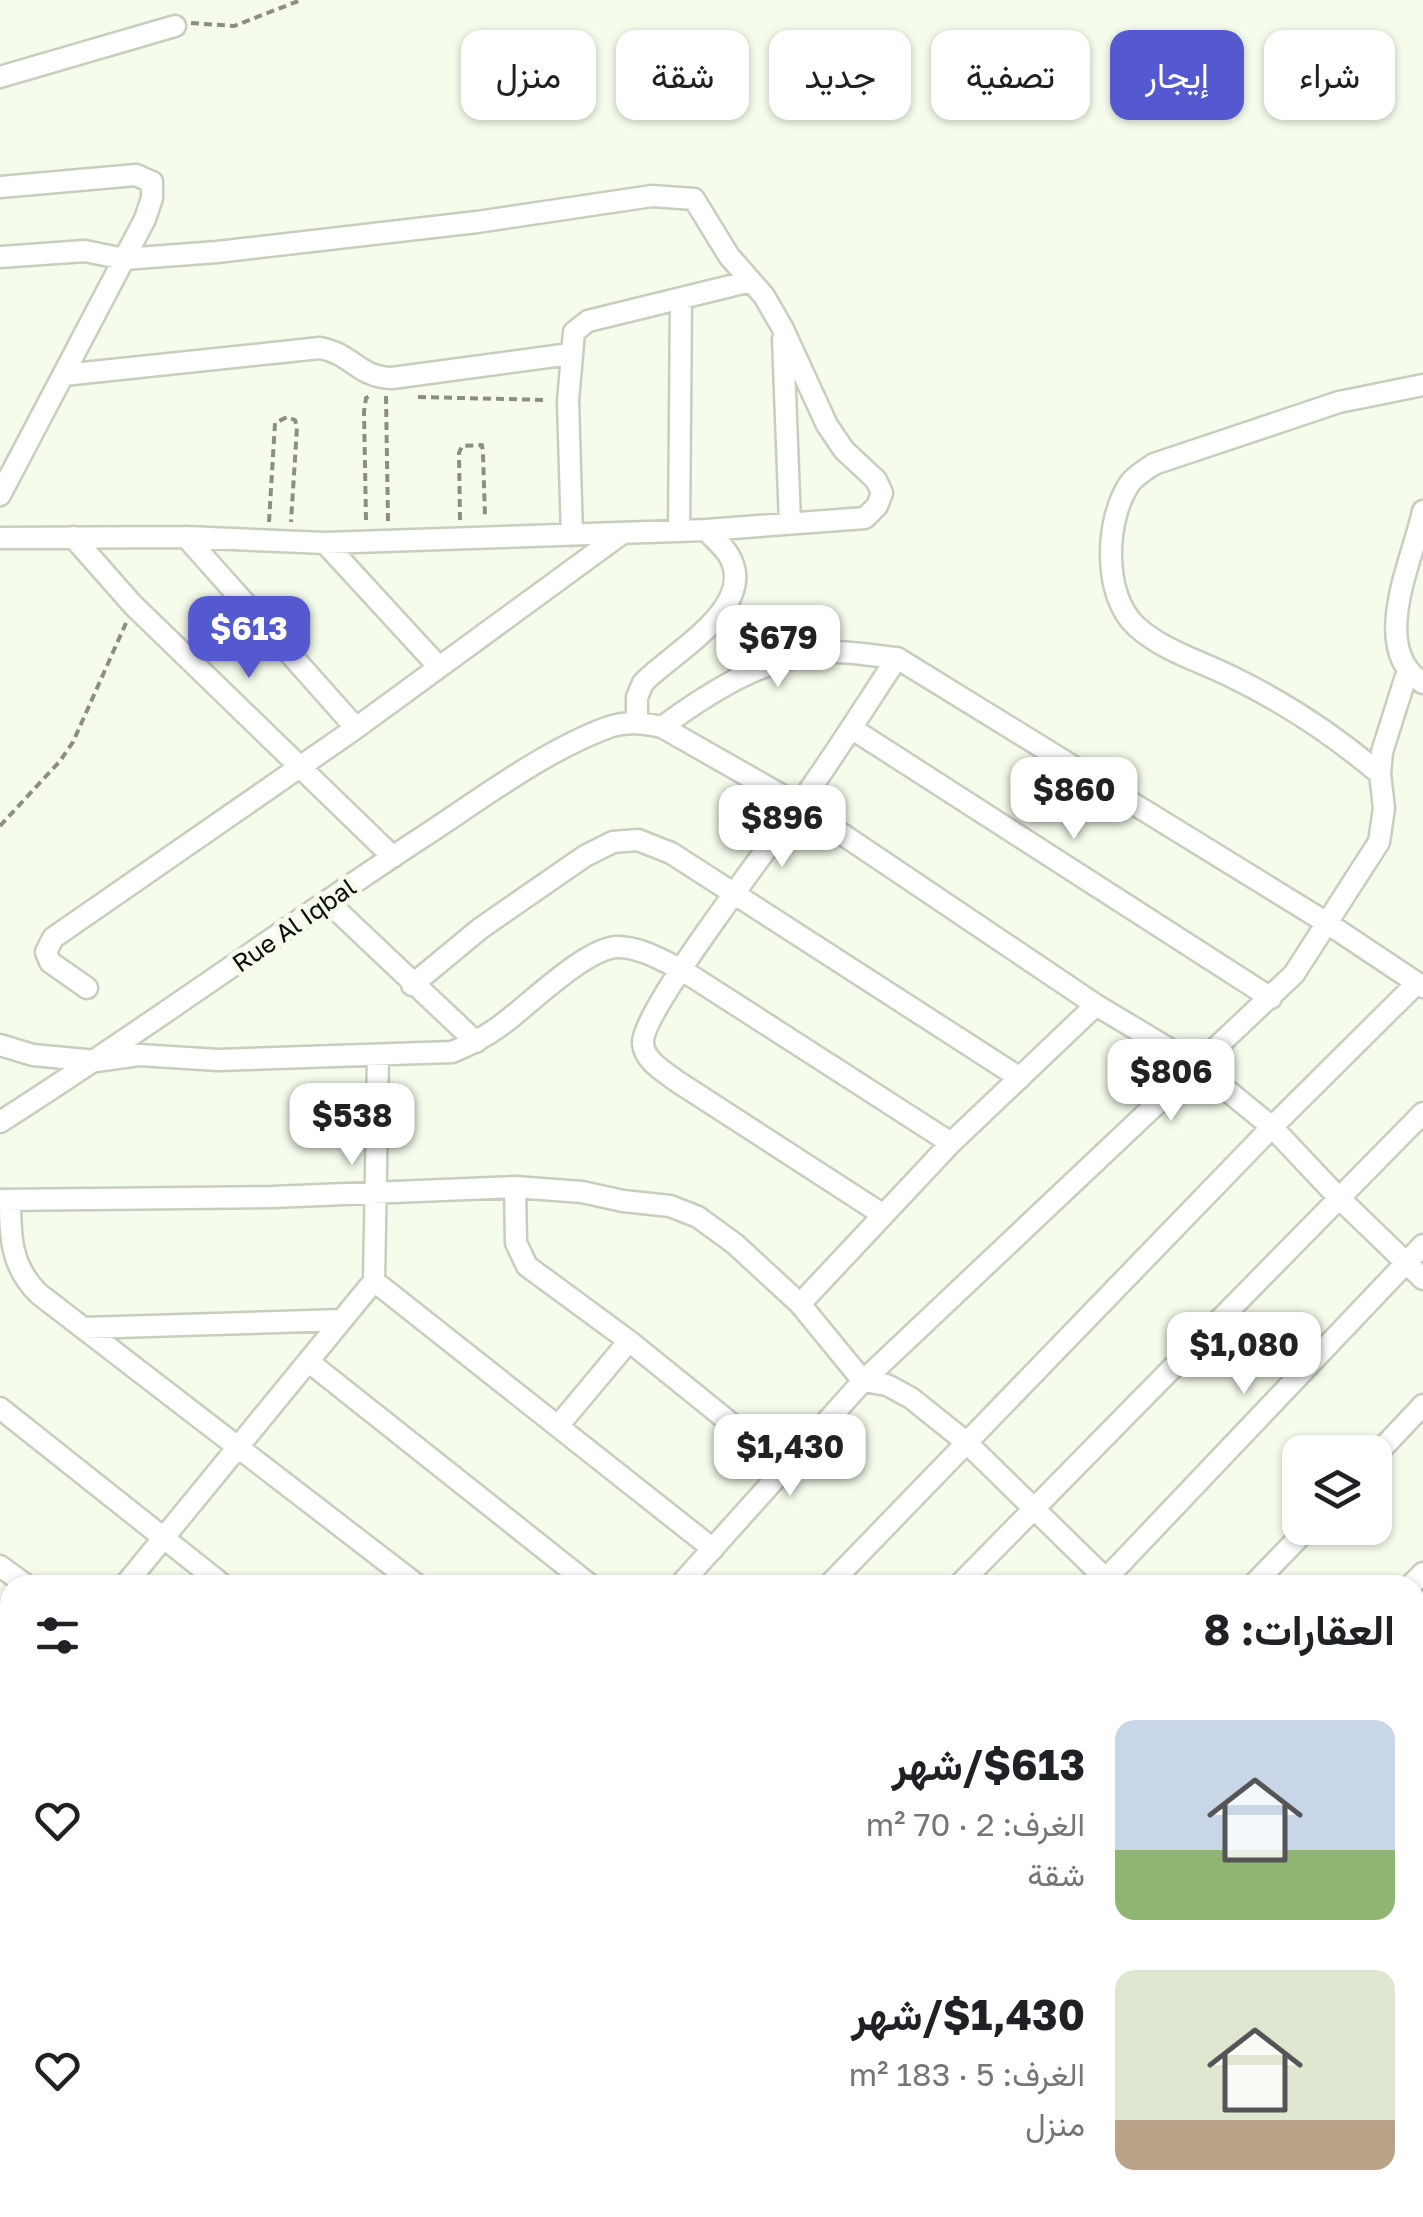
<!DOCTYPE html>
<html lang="ar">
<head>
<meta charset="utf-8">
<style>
	body { margin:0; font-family:"Golos Text",Vazirmatn,sans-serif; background:#f6f6f6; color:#202124; direction:rtl; height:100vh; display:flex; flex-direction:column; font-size:38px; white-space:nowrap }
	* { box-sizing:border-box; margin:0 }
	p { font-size:32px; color:#757577 }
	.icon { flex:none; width:55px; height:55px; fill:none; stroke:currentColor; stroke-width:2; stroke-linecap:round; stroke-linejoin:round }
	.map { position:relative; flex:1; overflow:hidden; direction:ltr }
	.details { position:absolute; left:0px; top:1575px; width:1425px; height:642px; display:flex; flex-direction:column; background:#fff; border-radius:30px 30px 0 0; box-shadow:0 2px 8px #0004; direction:rtl }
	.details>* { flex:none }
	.hud { position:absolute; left:30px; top:30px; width:1365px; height:90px; direction:rtl; display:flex; gap:20px }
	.tools { position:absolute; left:1282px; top:1435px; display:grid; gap:20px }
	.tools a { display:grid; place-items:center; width:110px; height:110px; border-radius:20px; background:#fff; box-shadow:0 2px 8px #0004; font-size:50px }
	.price { position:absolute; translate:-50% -85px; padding:0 22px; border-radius:20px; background:#fff; color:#222; font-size:32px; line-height:65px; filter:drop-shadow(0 2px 5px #0008) }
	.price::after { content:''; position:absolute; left:50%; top:60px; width:30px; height:22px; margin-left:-15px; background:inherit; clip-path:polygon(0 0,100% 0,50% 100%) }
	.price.current { background:#5559d0; color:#fff }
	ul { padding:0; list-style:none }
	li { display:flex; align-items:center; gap:30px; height:250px; padding:0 30px }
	li span { display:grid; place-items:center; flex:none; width:280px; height:200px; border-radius:20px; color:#555 }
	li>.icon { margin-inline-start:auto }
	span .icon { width:120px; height:120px; fill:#fffc; stroke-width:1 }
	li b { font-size:42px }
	h2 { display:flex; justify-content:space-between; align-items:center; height:120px; padding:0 30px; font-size:42px }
	.tag { padding:0 35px; border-radius:20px; background:#fff; box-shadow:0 2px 8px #0004; font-size:35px; line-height:90px }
	.tag.current { background:#5559d0; color:#fff }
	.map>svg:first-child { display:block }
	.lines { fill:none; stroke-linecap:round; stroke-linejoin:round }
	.minor-casing { stroke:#c7cebe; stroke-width:25 }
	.path { stroke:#8a8f84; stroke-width:4; stroke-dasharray:8 5; stroke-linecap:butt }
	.minor { stroke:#fff; stroke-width:20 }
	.labels { text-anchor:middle; stroke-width:10; stroke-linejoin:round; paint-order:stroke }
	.street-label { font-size:25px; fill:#0a0d08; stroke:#f5fcec }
</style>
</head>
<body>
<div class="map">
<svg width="1423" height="2217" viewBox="0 0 1423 2217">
	<rect width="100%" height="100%" fill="#f5fcec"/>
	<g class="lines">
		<g class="minor-casing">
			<path id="minor" d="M0 77 175 26
				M0 187 136 175 152 182V198L145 219 0 495
				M0 257 85 251 124 259 217 252 477 222 652 196 694 199 729 256 764 296 782 327 827 425 844 450 876 480 882 493 877 506 865 518 706 530
				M783 339 790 523
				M64 375 320 348C353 354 357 377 392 378L570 354
				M1423 511C1413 560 1368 649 1423 683
				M679 531 681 299
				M572 535 568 401 574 332 588 321 751 281
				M73 537 133 605 393 857
				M186 537 356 728
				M0 538 186 537 325 543 706 530C713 538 722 545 728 554 761 606 671 653 643 683L637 697V723
				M325 543 439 667
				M662 727C711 691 770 653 834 652 854 652 876 656 897 658L1327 923 1423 987
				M851 728 1271 998
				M1380 774C1334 735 1286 703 1232 677 1200 661 1164 651 1137 627 1102 596 1105 519 1130 483 1136 475 1147 469 1154 464L1339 402 1423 385
				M328 902 476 1042
				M412 985 481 928 585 856 613 842 638 840 671 853 1020 1078
				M87 988 50 962 46 952 53 938 356 728 620 535
				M0 1045 33 1055 96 1061 139 1055 218 1060 452 1052C470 1045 485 1037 500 1026 528 1006 583 950 616 947 638 946 662 960 682 970L951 1143
				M0 1122C142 1032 278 932 418 840 477 802 543 751 609 727 627 721 643 723 662 727L799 805 1096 1005 1196 1065 1272 1127 1338 1197 1423 1279
				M515 1187 516 1243 527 1266 629 1341 785 1467
				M0 1200 272 1197 515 1187 582 1192 623 1201 670 1206 698 1217 735 1244 800 1304 863 1381 887 1385 911 1398 966 1442 1112 1585
				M10 1200C10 1237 11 1267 39 1294L417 1585
				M882 1214 678 1082C665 1072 644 1061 643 1043 641 1012 773 842 798 806 833 758 864 708 897 658
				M374 1281 713 1549
				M800 1304 951 1143 1096 1005
				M84 1328 341 1320
				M309 1362 590 1585
				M0 1408 223 1585
				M558 1426 629 1341
				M1375 1456 1423 1405
				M0 1566 26 1585
				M125 1585 374 1281 378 1057
				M680 1585 863 1381 1294 974 1379 842 1384 808 1380 774 1382 752 1407 673
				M829 1585 1272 1127 1417 983
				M959 1585 1423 1113
				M1100 1585 1423 1245
				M1253 1585 1308 1528
				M1411 1585 1423 1573
				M0 1697 10 1705
				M1415 1705 1423 1697
				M1415 1724 1423 1732
				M0 1727 10 1717
				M1415 1886 1423 1894
				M0 1915 10 1969
				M1415 1972 1423 1964
				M0 1996 10 1994
				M38 2208 39 2217
				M297 2208 307 2217
				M938 2208 948 2217
				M1122 2208 1136 2217
				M122 2217 130 2208
				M243 2217 252 2208
				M368 2217 377 2208
				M498 2217 507 2208
				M644 2217 654 2208
				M802 2217 810 2208
				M1179 2217 1188 2208"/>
		</g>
		<path class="path" d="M191 23 234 26 301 0
			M386 396 388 521
			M418 397 548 400
			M366 520 364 412 366 398 373 395
			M460 520 459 453 462 446 482 445 483 454 485 516
			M269 522 275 423 287 417 295 420 297 427 291 522
			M0 826 60 761 73 742 126 623"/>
		<use href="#minor" class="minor"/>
	</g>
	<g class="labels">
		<g class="street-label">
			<text transform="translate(294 925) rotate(-35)" y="9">Rue Al Iqbal</text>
		</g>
	</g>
</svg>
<div class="tools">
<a><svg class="icon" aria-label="layers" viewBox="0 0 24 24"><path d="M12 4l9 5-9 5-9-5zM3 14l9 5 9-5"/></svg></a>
</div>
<b class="price current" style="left:249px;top:681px">$613</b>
<b class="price" style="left:778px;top:690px">$679</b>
<b class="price" style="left:1074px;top:842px">$860</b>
<b class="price" style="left:782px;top:870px">$896</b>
<b class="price" style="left:1171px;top:1124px">$806</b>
<b class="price" style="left:352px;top:1168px">$538</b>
<b class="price" style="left:1244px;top:1397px">$1,080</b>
<b class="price" style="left:790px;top:1499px">$1,430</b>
<div class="hud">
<a class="tag">شراء</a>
<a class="tag current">إيجار</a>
<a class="tag">تصفية</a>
<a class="tag">جديد</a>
<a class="tag">شقة</a>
<a class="tag">منزل</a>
</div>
<section class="details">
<h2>العقارات: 8<svg class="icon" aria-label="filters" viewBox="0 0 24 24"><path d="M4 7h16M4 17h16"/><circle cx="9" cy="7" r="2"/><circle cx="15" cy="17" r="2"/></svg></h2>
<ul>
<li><span style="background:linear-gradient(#c9d6e8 65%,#8fb573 0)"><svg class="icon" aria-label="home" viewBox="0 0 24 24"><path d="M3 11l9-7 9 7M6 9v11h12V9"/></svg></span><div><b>$613/شهر</b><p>الغرف: 2 · 70 m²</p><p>شقة</p></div><svg class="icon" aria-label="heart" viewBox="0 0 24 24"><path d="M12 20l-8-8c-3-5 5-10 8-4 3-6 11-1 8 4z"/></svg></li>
<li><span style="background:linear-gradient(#dfe7d0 75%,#b9a48a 0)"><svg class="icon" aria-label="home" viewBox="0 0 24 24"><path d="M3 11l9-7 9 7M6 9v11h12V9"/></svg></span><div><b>$1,430/شهر</b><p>الغرف: 5 · 183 m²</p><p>منزل</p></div><svg class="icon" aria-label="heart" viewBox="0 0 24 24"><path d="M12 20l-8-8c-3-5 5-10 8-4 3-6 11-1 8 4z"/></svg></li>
</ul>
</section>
</div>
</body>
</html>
